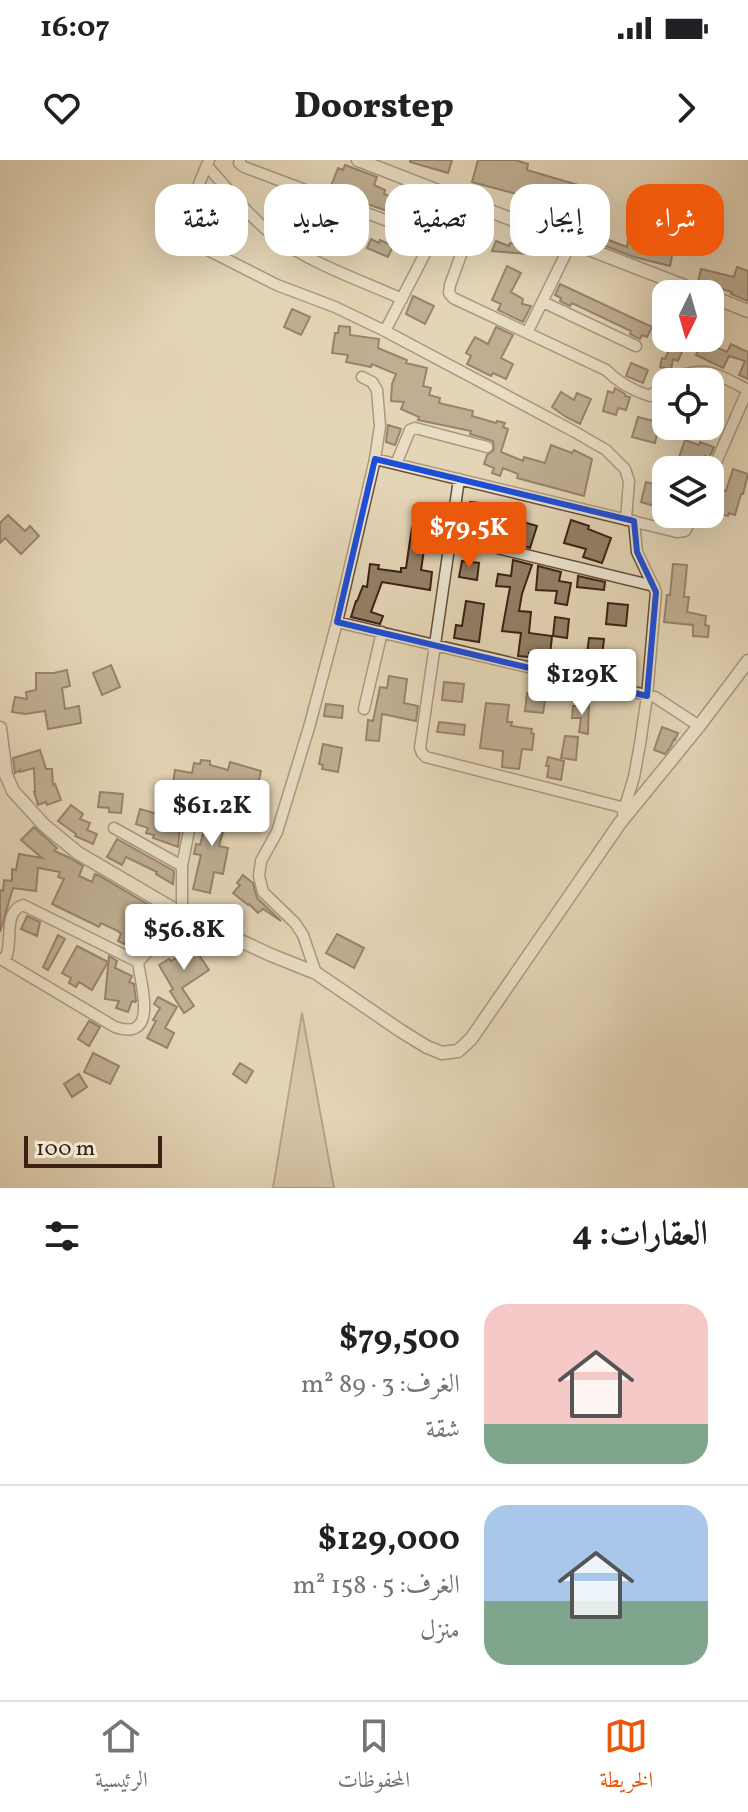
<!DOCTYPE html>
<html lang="ar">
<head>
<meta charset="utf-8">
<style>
	body { margin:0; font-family:Vollkorn,Amiri,serif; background:#f2f2f2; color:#202124; direction:rtl; height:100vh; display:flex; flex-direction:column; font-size:30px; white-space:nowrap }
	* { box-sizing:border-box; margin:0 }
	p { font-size:26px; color:#757577 }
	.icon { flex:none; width:44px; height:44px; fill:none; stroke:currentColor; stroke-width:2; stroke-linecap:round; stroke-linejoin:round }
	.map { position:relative; height:1028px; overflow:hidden; direction:ltr }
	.sheet { display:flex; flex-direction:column; background:#fff; flex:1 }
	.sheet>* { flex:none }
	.guide { position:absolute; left:24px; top:24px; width:700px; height:72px; direction:rtl; display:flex; gap:16px }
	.needle { width:52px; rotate:185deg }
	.fabs { position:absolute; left:652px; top:120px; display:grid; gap:16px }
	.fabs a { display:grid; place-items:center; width:72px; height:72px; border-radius:16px; background:#fff; box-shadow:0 8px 32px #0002; font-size:40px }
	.scale { position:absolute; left:24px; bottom:20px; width:138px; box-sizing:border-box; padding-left:8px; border:4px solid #3c2112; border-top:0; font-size:22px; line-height:28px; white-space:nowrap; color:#3c2112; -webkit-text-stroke:6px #ede4d0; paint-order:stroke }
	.price { position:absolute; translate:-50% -68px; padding:0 18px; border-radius:8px; background:#fff; color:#222; font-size:26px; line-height:52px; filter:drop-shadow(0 2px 4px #0008) }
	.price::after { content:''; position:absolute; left:50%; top:48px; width:24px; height:18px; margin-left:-12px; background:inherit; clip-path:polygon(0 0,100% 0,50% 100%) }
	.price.current { background:#ea580c; color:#fff }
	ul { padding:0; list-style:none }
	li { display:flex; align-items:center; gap:24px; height:200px; padding:0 40px }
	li+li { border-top:2px solid #e0e0e0 }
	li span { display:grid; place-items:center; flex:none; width:224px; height:160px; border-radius:24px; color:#555 }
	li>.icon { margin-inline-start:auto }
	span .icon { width:96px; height:96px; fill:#fffc; stroke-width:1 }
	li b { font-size:34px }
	h2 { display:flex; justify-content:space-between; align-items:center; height:96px; padding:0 40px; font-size:34px }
	.pill { padding:0 28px; border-radius:24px; background:#fff; box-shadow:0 8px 32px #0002; font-size:28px; line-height:72px }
	.pill.current { background:#ea580c; color:#fff }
	.status { display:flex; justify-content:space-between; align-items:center; height:56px; padding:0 40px; background:#fff; direction:ltr }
	.status svg { height:22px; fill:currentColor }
	header { display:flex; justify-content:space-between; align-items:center; height:104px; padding:0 40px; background:#fff; font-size:36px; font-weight:800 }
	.menu { display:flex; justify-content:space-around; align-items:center; height:112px; border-top:2px solid #e0e0e0; background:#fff; font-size:22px; color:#757577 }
	.menu a { display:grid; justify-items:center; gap:4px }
	.menu .current { color:#ea580c }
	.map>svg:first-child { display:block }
	.green { fill:#c7b69a; stroke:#826c56; stroke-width:2 }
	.building { fill:#937f67; stroke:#3c2112; stroke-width:2 }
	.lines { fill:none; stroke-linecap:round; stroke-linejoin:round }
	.minor-casing { stroke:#664e3b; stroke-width:13 }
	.tertiary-casing { stroke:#664e3b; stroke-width:15 }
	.minor { stroke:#ede4d0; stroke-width:10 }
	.tertiary { stroke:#ede4d0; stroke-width:12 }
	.marked { fill:none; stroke:#1d4ed8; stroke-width:6; stroke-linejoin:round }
</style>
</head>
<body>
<div class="status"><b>16:07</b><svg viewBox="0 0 49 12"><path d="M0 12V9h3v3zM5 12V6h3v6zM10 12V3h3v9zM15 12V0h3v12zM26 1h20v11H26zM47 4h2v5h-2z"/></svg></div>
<header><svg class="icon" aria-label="forward" viewBox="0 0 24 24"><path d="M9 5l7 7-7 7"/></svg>Doorstep<svg class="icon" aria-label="heart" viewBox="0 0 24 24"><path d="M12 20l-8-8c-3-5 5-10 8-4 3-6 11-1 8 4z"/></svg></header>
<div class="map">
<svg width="748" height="1028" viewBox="0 0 748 1028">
	<rect width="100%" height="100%" fill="#e4d5b6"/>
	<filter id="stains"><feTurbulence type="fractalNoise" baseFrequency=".0025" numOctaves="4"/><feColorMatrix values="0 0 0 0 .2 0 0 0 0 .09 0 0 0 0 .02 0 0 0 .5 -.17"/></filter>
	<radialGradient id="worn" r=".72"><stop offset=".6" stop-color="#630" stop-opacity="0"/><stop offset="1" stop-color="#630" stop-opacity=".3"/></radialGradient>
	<path class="green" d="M302 853 334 1028H273Z"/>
	<path class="building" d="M410 0H452L448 13 410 2Z
		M478 0H515L528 4 527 10 578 25 572 47 520 33V35L472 22Z
		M345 5 377 17 374 25 385 30 384 34 400 40 402 35 410 38 412 31 428 37 418 62 333 32 335 27 331 26 338 8 343 10Z
		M213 33 228 42 223 53 207 46Z
		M326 46 337 51 330 67 319 62Z
		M588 72 627 87 628 80 673 91 670 106 634 97 585 78Z
		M371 79 379 83 380 80 393 86 388 97 367 88Z
		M496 81 509 86 510 83 528 85 527 94 492 91Z
		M507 106 521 113 511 132 523 139 522 144 531 146 523 162 498 150 501 144 492 140Z
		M737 107 748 111V141L731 134 732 132 698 122 701 109 734 117Z
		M560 124 652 167 647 177 642 175 640 179 630 174 631 171 572 143 570 146 560 141 561 138 555 135Z
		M413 136 434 146 425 164 406 154Z
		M292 149 310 157 301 175 284 167Z
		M339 166 350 167V175L379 179 378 188 407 200 406 203 427 208 423 226 431 228 429 235 440 238 439 243 473 251 472 256 496 263 497 261 505 263 503 267 508 269 501 292 523 301 524 297 545 303 551 285 572 293 574 290 592 299 584 336 517 318 518 314 503 308 500 316 492 313 494 308 484 304 487 295 494 290 493 281 470 274 471 271 418 260 419 257 401 249 404 242 391 241 392 224 396 214 372 204 371 207 346 202 348 195 332 193 335 173H338Z
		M496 167 513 175 501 198 513 204 506 219 493 213 491 216 467 204 471 196 466 193 475 177 488 184Z
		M674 178H688L678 201 673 199 671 209 660 207 662 198 665 199Z
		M703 181 727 192 731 184 748 192V219L739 215 745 201 729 196 723 208 696 195Z
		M631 203 648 210 643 223 626 216Z
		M615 228 625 234V236L630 237 626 250 618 248 616 255 603 251 608 231 613 233Z
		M561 232 574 240 577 233 591 239 580 264 566 257 552 247Z
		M666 233V267L659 265 655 283 632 277 638 257 654 261Z
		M388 265 401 269 395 285 386 282Z
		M685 280 699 285 700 282 714 287 709 298 705 296 700 310 684 307 687 299 679 297Z
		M733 309 748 314 743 334H741L735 355 729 353 728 356 710 351 716 329 726 331Z
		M646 322 666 327V333L658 332 654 346 641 342Z
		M470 342 489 344 488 359 481 358 479 374 461 371 462 360 468 361Z
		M425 343 439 349 433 365 428 363 421 410 432 412 430 430 382 422 371 452 383 456 380 464 351 457 356 441H357L363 426 367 427 370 404 379 405 378 409 401 412V408H406L412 367 416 368Z
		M8 355 25 371 30 366 39 376 21 394 5 378 0 383V363Z
		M503 356 537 366 530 388 515 383 517 377 498 371Z
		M571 360 589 366 588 369 611 378 602 403 583 397 586 389 564 383Z
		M513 400 532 405 522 434 519 451 531 452 529 473 552 476 550 495 529 493V497L518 496 521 473 502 471 510 427 496 426 498 414 511 416Z
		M462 401 479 403 477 420 459 417Z
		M673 404 687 405 684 437H689L687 452 706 456 705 465 709 466 708 477 693 476V465L664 462 667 435H670Z
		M538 406 561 412 559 421 571 423 567 445 555 443 557 431 536 430Z
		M578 416 605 422 604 430 577 427Z
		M466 441 484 444 479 482 454 478 456 465 462 466Z
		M608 443 628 445 626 466 606 464Z
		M555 457 569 459 567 478 553 476Z
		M589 478 604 479 602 496 587 494Z
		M111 505 120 527 102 535 93 513Z
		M67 510 70 526 62 528 65 549 79 546 81 563 48 569 45 551 25 554 12 552 15 537 27 539 26 532 36 530V513H54Z
		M389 516 407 519 404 543 418 546 416 561 382 554 379 581 366 580 368 560 373 561 380 527 387 528Z
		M444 522 464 524 462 542 442 540Z
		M527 533 546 535 543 553 525 551Z
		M486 543 509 545 507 562H512L511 566 532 569 531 573 534 574 532 590 522 589 519 609 502 607 503 591 480 588Z
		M584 543H589L588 574 579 572 581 558H572L573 546H583Z
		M326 544 343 546 342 558 324 556Z
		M439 562 465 565 464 575 437 572Z
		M662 567 678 573 675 580 674 579 671 586 665 594 654 590Z
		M565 576 578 577 576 600 561 598Z
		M323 584 342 588 338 612 322 609 323 605 319 604Z
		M40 590 46 609H52L53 625 55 624 61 640 47 645 46 642 38 645 34 632H35L34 608 20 612V610L15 613 13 598Z
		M548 597 564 601 561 620 547 617 549 606H546Z
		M201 600 210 601V605L228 610 230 602 261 611 258 624 266 627 260 642 244 635 245 632 205 627V623L189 621 185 650 167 646 170 631H172L175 610 192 613 194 603 200 604Z
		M100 632 123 634 121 653 109 652V648L98 647Z
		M212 642 230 647 219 686 228 688 223 714 214 712 210 733 193 729 201 695 194 694 196 684 200 685Z
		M71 645 83 654 80 659 90 663 87 670 97 674 93 684 75 676 76 674 58 661Z
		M140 649 161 655 160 660 180 668 178 687 153 678 154 675 146 673 148 668 136 664Z
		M34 667 57 688 54 691 68 697 83 706 79 716 92 722 95 714 98 715 147 744 144 749 163 758 159 766H158L156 771 138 790 118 781 121 774 118 771 101 763 99 767 52 744 64 719 58 717 60 712 38 708 36 731 13 728 0 772V730L3 731 4 720 12 721V709L16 710 19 694 42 698 21 680Z
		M117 679 174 711 173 724 156 714 157 712 126 697 122 705 107 697Z
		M243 715 253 723 257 738 281 761 263 749 258 753 249 744 248 745 233 733 240 725 237 723Z
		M27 756 40 762 37 776 21 769Z
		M185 774 209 810 182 828 194 846 184 853 170 831 173 829 159 805 169 799 171 801 184 793 175 781Z
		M337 774 364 788 354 808 326 793Z
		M58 775 65 779 48 810 43 807Z
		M77 786 108 802 92 830 79 822 76 827 69 823 71 818 62 813Z
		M109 796 117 801 115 808 132 816 129 822 134 824 136 841 135 842 132 841 128 852 116 848 119 841 105 839Z
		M158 837 177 847 165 868 174 873 167 888 147 878 156 861 153 860 160 848 154 844Z
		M89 861 100 867 89 886 78 879Z
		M93 893 119 906 110 924 84 912Z
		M240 903 253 911 246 923 233 914Z
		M79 914 87 927 72 937 64 924Z"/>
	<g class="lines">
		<g class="minor-casing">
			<path id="minor" d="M209 0C198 27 182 55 196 84L277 125 335 147 385 171 575 272 606 290 625 309 629 321 626 360
				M240 0 239 3 244 7 433 78
				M207 6C231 32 253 62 282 82 318 106 362 121 402 139
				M476 46 472 53 470 70 450 125 449 133 453 138 606 210C618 222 634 231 650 236L666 223
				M543 142 636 186
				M385 171 433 78 455 61 472 53
				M527 173 571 83
				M667 222C702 203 715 213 748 230
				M375 299 677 372 685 371 694 354
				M396 304 410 270 415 268 487 287
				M710 316 748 229
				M459 319 420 588 422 593 426 597 625 648
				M452 377 654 426
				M337 462 655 537 699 566
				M364 549 382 472
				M623 653 634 617 640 584 647 536 656 432 637 392 634 361
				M114 668 182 706
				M0 799 4 801C15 785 1 753 23 745L138 802
				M4 801 115 867C159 882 141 826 138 802L182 754V706L197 630
				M316 813 303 775 295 763 263 732 259 716 261 701 277 672 310 564 337 462 375 299 380 266 377 230 372 222 362 217"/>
		</g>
		<g class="tertiary-casing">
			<path id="tertiary" d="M358 0 705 134
				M710 136 748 151
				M0 568 6 615 13 631 44 665 78 693 182 754 271 795 316 813 401 871 427 887 442 893 458 891 471 879 620 663 699 566 748 501"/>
		</g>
		<use href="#minor" class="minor"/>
		<use href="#tertiary" class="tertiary"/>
	</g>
	<path d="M0 0H748V1028H0ZM375 299 634 361 637 392 656 432 647 536 337 462Z" fill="#e4d5b6" fill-opacity=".55" fill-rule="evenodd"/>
	<path class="marked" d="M375 299 634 361 637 392 656 432 647 536 337 462Z"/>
	<rect width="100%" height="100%" filter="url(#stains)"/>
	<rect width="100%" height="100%" fill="url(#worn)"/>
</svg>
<div class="fabs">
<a><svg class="needle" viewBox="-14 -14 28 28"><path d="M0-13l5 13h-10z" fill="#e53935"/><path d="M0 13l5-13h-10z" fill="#757577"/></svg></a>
<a><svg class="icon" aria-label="locate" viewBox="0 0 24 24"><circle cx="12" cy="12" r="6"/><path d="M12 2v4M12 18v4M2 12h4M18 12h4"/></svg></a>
<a><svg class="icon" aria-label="layers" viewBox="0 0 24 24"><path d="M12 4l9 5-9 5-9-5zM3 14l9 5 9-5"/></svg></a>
</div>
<div class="scale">100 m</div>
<b class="price current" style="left:469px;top:410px">$79.5K</b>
<b class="price" style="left:582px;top:557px">$129K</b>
<b class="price" style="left:212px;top:688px">$61.2K</b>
<b class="price" style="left:184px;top:812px">$56.8K</b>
<div class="guide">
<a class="pill current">شراء</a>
<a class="pill">إيجار</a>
<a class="pill">تصفية</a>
<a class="pill">جديد</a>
<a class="pill">شقة</a>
</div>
</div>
<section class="sheet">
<h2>العقارات: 4<svg class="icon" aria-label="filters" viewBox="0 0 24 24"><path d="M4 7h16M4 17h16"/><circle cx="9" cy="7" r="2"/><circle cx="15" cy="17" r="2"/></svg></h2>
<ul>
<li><span style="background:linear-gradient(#f6c9c9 75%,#7fa58c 0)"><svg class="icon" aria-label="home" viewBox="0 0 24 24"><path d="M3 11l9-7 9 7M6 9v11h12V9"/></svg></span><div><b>$79,500</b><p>الغرف: 3 · 89 m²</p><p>شقة</p></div></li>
<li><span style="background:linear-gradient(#a9c7e8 60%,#7fa58c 0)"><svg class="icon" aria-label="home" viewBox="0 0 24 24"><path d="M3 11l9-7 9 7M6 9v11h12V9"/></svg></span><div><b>$129,000</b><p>الغرف: 5 · 158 m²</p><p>منزل</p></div></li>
</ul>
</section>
<nav class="menu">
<a class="current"><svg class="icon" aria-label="map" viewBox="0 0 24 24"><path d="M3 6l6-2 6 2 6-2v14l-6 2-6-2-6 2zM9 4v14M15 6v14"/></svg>الخريطة</a>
<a><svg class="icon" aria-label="saved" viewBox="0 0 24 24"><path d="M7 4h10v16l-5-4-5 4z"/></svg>المحفوظات</a>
<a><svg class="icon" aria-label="home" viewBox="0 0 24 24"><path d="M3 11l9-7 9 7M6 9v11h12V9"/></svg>الرئيسية</a>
</nav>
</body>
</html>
